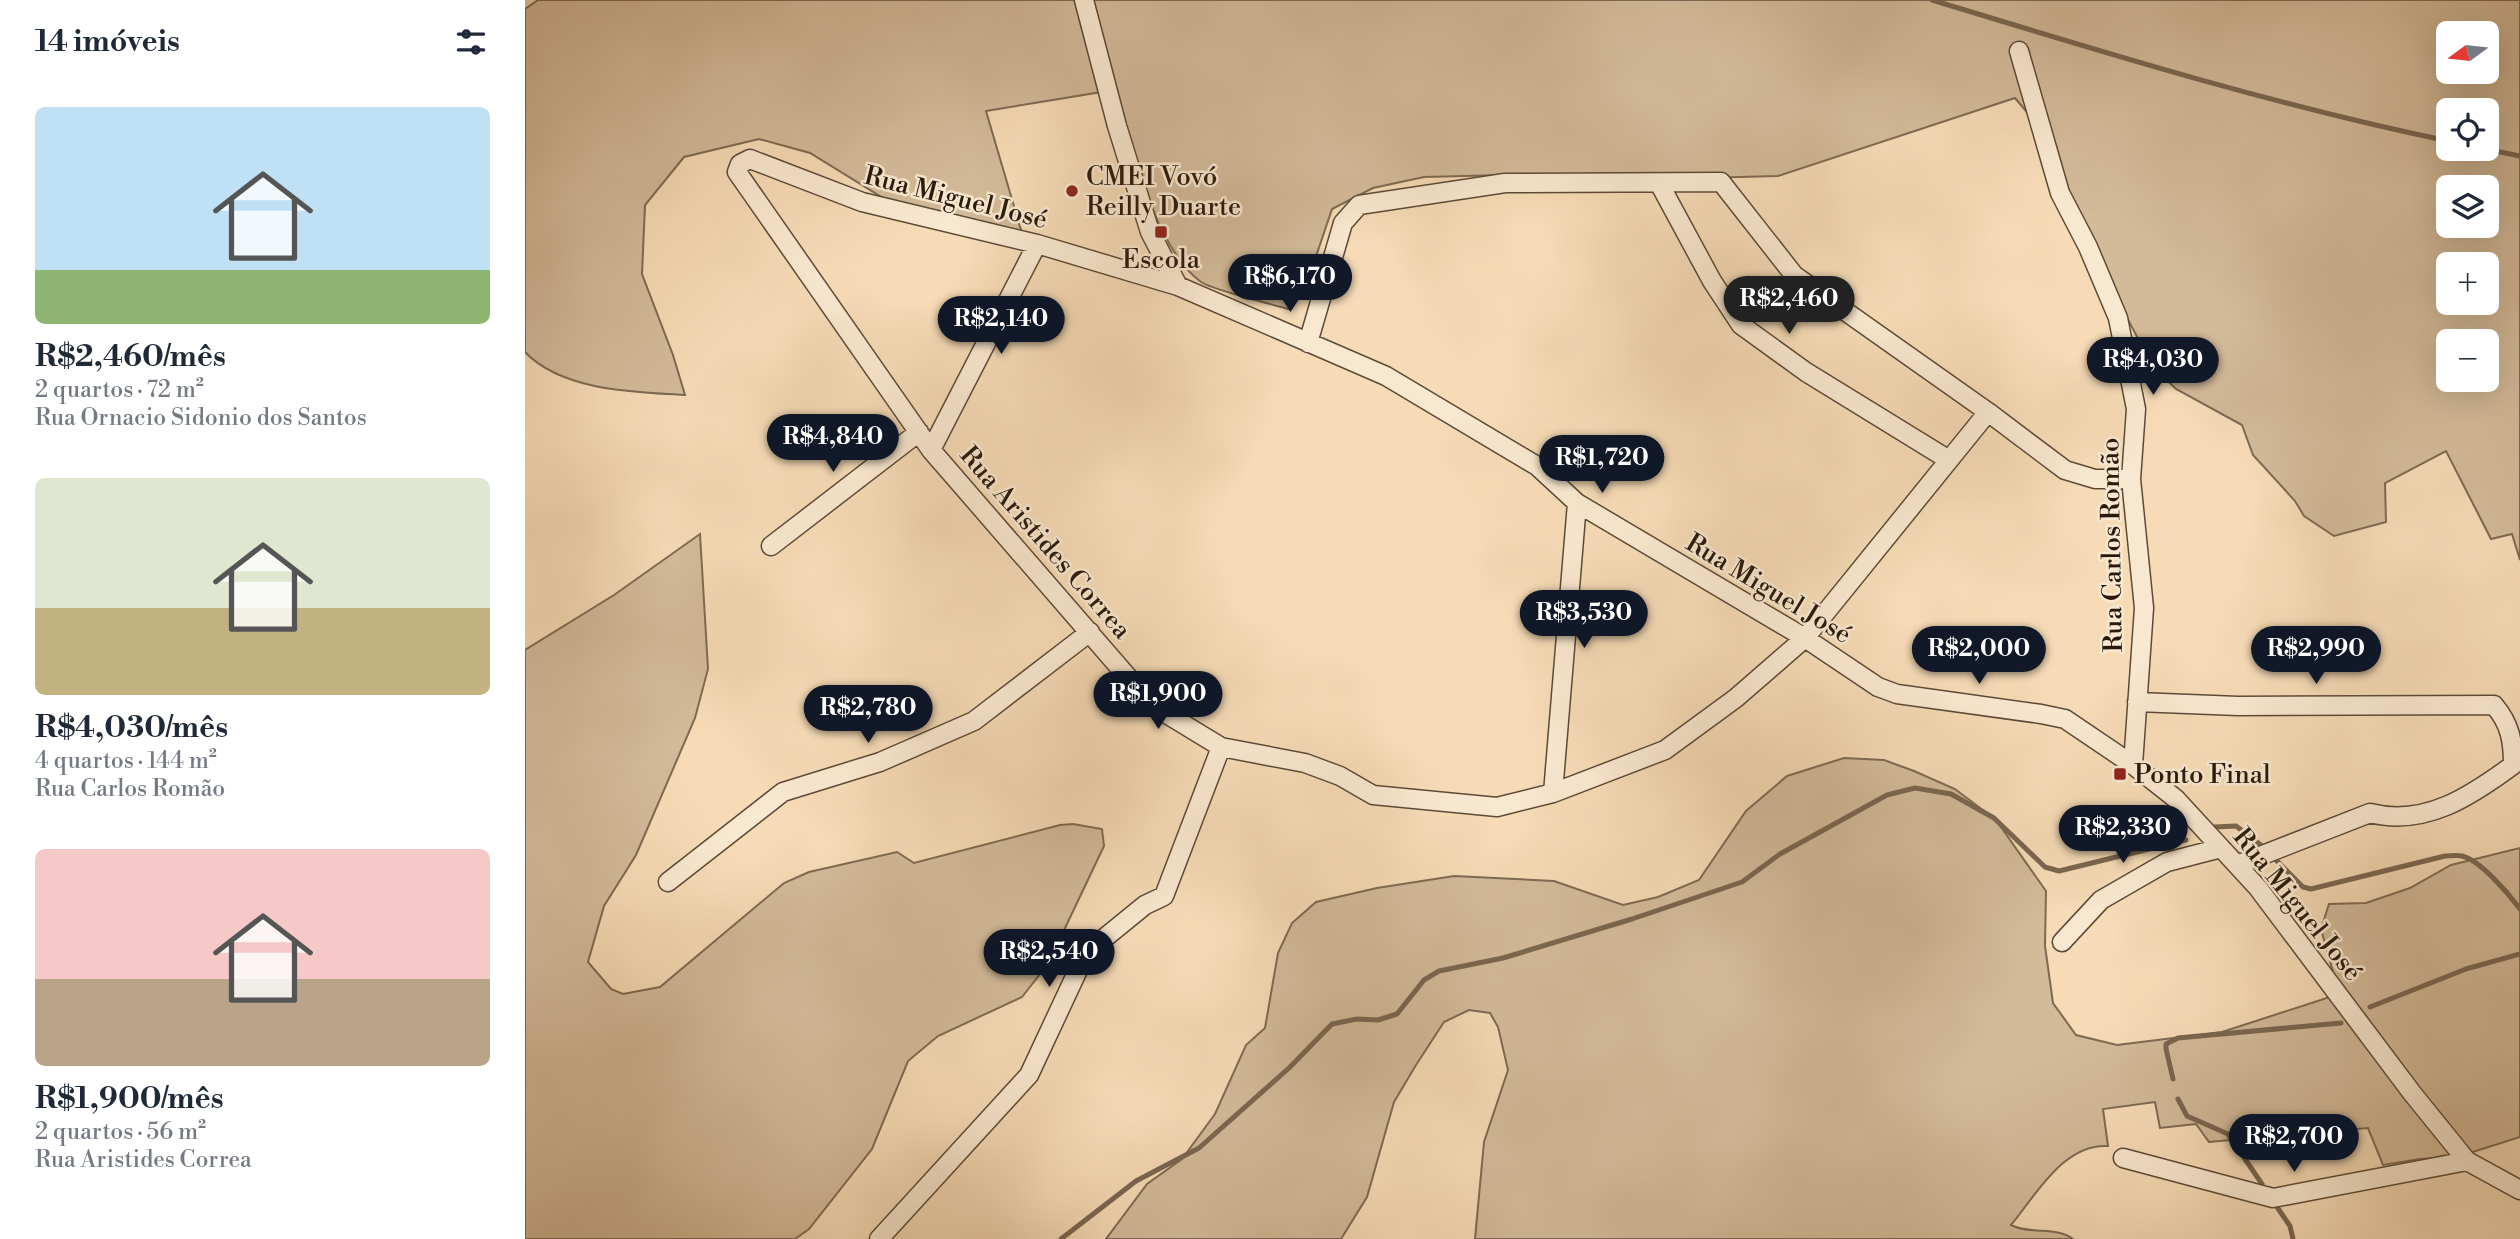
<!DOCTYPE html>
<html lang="pt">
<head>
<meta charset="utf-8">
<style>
	body { margin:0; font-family:"Libre Bodoni",serif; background:#f6f6f7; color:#1f2937; height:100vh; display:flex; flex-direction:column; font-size:26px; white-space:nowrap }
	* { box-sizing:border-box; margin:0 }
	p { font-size:23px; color:#747a83 }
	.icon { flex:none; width:38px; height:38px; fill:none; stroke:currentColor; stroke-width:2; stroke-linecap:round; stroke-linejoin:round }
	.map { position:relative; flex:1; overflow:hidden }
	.details { display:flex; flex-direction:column; background:#fff; width:525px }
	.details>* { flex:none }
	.needle { width:46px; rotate:255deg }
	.buttons { position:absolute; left:1911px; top:21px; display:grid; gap:14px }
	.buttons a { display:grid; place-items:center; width:63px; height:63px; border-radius:10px; background:#fff; box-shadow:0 7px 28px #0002; font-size:35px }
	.price { position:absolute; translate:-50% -60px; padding:0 16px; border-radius:24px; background:#111827; color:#fff; font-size:23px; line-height:46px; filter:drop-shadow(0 2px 4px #0008) }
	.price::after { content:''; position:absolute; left:50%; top:42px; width:21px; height:16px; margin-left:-10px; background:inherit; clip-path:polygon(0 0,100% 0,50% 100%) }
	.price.selected { background:#222; color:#fff }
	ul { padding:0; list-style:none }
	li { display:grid; align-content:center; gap:14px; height:371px; padding:0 35px }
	li span { display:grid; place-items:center; height:217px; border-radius:10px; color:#555 }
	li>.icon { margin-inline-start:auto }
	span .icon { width:126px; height:126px; fill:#fffc; stroke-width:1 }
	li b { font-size:30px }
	h2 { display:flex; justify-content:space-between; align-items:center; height:84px; padding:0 35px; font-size:30px }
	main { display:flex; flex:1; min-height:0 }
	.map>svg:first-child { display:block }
	.green { fill:#d3ba99; stroke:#7e6a52; stroke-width:2; fill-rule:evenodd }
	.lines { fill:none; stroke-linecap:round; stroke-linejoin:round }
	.stream { stroke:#7a664f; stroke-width:5 }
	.street-casing { stroke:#5c4a36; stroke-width:21 }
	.street { stroke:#f9e8d0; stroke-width:18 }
	.poi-dot { fill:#8f2418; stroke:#f9e8d0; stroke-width:2.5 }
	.labels { text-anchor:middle; stroke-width:5; stroke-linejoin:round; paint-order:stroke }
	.poi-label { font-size:26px; fill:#29190c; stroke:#f9e8d0; text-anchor:start }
	.street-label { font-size:26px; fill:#29190c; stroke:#f9e8d0 }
</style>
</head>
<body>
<main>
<section class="details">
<h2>14 imóveis<svg class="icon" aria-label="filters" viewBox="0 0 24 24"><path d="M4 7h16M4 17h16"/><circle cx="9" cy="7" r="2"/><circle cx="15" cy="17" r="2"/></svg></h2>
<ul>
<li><span style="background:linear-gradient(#bfe0f5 75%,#8fb573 0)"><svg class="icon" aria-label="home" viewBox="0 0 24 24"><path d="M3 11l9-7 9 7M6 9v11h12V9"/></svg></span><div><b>R$2,460/mês</b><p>2 quartos · 72 m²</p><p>Rua Ornacio Sidonio dos Santos</p></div></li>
<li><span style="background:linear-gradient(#dfe7d0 60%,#c2b280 0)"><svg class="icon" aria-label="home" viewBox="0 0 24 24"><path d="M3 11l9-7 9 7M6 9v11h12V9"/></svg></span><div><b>R$4,030/mês</b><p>4 quartos · 144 m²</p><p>Rua Carlos Romão</p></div></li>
<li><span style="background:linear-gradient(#f6c9c9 60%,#b9a48a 0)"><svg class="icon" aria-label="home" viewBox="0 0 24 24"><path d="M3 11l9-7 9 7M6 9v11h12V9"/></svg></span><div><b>R$1,900/mês</b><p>2 quartos · 56 m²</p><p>Rua Aristides Correa</p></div></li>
</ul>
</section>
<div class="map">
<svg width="1995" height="1239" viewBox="0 0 1995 1239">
	<rect width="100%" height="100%" fill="#f6dbb6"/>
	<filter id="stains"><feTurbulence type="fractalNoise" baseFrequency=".00286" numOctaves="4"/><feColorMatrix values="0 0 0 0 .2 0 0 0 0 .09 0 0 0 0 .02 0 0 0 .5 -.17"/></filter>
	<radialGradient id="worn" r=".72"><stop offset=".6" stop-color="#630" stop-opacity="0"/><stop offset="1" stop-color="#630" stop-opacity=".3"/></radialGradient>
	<path class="green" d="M13 0H1995V560L1987 534 1966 539 1921 451 1860 483 1861 522 1809 536 1779 516 1770 501 1728 455 1717 425 1651 389 1628 367 1561 240 1524 138 1490 98 1253 176 1137 179 1025 174 899 177 848 188 807 209 781 286 763 309C744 303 690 291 676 282 631 250 604 142 589 90L461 111 501 247 363 201 285 153 234 139 159 157 120 205 117 274 148 355 160 395C110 392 37 391 0 352V9ZM1923 33H1962V72H1923ZM1923 110H1962V149H1923ZM1923 187H1962V226H1923ZM1923 264H1962V303H1923ZM1923 341H1962V380H1923Z
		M175 534 183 669 170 718 111 855 79 906 63 962 86 989 98 994 135 987 259 883 284 872 372 852 389 863 535 825 548 824 577 829 579 846 523 964 497 997 413 1036 383 1061 347 1149 284 1229 270 1239H0V650L89 595Z
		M1319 758 1359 760 1389 771 1430 789 1471 820 1521 891 1520 946 1528 1003 1551 1035 1592 1045 1697 1032 1814 994 1796 929 1804 904 1841 903 1885 888 1926 865 1995 848V1137L1932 1157 1895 1159 1858 1165 1843 1128 1684 1142 1671 1124 1635 1128 1630 1102 1578 1109 1583 1146C1539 1143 1511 1195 1486 1225 1505 1235 1532 1226 1548 1239H950L959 1142 983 1070 973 1027 965 1013 944 1010 919 1022 891 1065 869 1102 842 1197 816 1239H581L622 1184 657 1159 690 1114 721 1045 740 1028 753 953 767 923 791 902 852 888 929 876 1029 881 1098 905 1133 897 1174 880 1221 811 1262 776Z"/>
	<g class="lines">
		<path class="stream" d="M1407 0C1578 52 1749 105 1923 141
			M1961 149 1995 156
			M1689 827 1711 826 1741 849
			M1747 856 1778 887 1786 889 1920 856C1925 856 1932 855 1937 856 1955 860 1984 894 1995 909
			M1845 1007 1941 969 1995 954
			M1648 1079 1641 1049V1044L1653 1038 1816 1023
			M1653 1099 1662 1116 1703 1134 1737 1184
			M1752 1207 1765 1226 1768 1239
			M536 1239 611 1181 674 1148 764 1068 807 1024 832 1019 853 1020 872 1014 899 980 914 971 978 958 1107 919 1217 882 1255 854 1362 795 1390 788 1426 794 1469 818 1520 867 1534 871 1661 840"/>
		<g class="street-casing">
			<path id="street" d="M559 0 592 126 625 232 653 286
				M1494 51 1535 193 1563 247 1593 318 1611 409 1606 479 1619 608 1608 765
				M1134 183 1187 281 1216 325 1281 372 1424 460
				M783 343 818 223 834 205 980 183 1196 182 1269 275 1463 412 1540 470 1570 479H1606
				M1463 412 1280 638 1211 698 1140 750 1028 793 972 807 848 795 815 776 780 763 696 747 627 705 406 450 212 172 215 164 225 159 337 202 512 244 653 286 861 376 1012 466 1052 503 1280 638 1353 687 1372 694 1516 714 1540 719 1608 765 1651 799 1733 888 1887 1093 1942 1161 1995 1190
				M406 450 512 244
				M246 546 394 432
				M1612 702 1713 706 1969 705C1985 724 1988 740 1988 765 1946 796 1900 827 1845 813L1712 865
				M1028 793 1052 503
				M143 882 258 792 355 762 449 721 565 632
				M1537 942 1576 900 1642 862 1696 848
				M1598 1158 1748 1198 1942 1161
				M354 1239 504 1075 561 953 620 905 639 896 696 747"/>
		</g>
		<use href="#street" class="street"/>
	</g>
	<g class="poi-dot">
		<circle cx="547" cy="191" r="7"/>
		<rect x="629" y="225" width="14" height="14" rx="3.5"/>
		<rect x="1588" y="767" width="14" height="14" rx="3.5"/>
	</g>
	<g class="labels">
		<g class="poi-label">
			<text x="561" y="185">CMEI Vovó<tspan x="561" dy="30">Reilly Duarte</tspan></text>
			<text x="636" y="268" text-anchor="middle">Escola</text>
			<text x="1609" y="783">Ponto Final</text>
		</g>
		<g class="street-label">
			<text transform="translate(431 197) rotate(14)" y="9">Rua Miguel José</text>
			<text transform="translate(521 542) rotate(49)" y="9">Rua Aristides Correa</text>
			<text transform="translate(1586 545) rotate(-91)" y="9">Rua Carlos Romão</text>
			<text transform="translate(1244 588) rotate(31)" y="9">Rua Miguel José</text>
			<text transform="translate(1773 904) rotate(51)" y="9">Rua Miguel José</text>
		</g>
	</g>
	<rect width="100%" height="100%" filter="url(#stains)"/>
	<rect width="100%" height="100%" fill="url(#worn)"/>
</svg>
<div class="buttons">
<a><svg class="needle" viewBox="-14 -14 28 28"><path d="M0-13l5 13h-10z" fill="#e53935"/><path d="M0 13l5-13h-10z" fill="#747a83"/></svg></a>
<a><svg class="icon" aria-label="locate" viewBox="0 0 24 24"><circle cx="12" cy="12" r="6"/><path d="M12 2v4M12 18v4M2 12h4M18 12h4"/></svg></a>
<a><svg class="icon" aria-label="layers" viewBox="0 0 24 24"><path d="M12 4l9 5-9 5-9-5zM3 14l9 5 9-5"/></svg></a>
<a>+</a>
<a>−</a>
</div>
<b class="price" style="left:765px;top:314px">R$6,170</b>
<b class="price selected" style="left:1264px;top:336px">R$2,460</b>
<b class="price" style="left:476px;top:356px">R$2,140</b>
<b class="price" style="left:1628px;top:397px">R$4,030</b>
<b class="price" style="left:308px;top:474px">R$4,840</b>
<b class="price" style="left:1077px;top:495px">R$1,720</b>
<b class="price" style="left:1059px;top:650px">R$3,530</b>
<b class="price" style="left:1454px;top:686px">R$2,000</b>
<b class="price" style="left:1791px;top:686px">R$2,990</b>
<b class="price" style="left:633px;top:731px">R$1,900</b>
<b class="price" style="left:343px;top:745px">R$2,780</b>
<b class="price" style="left:1598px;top:865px">R$2,330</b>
<b class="price" style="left:524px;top:989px">R$2,540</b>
<b class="price" style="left:1769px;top:1174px">R$2,700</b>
</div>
</main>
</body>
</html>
